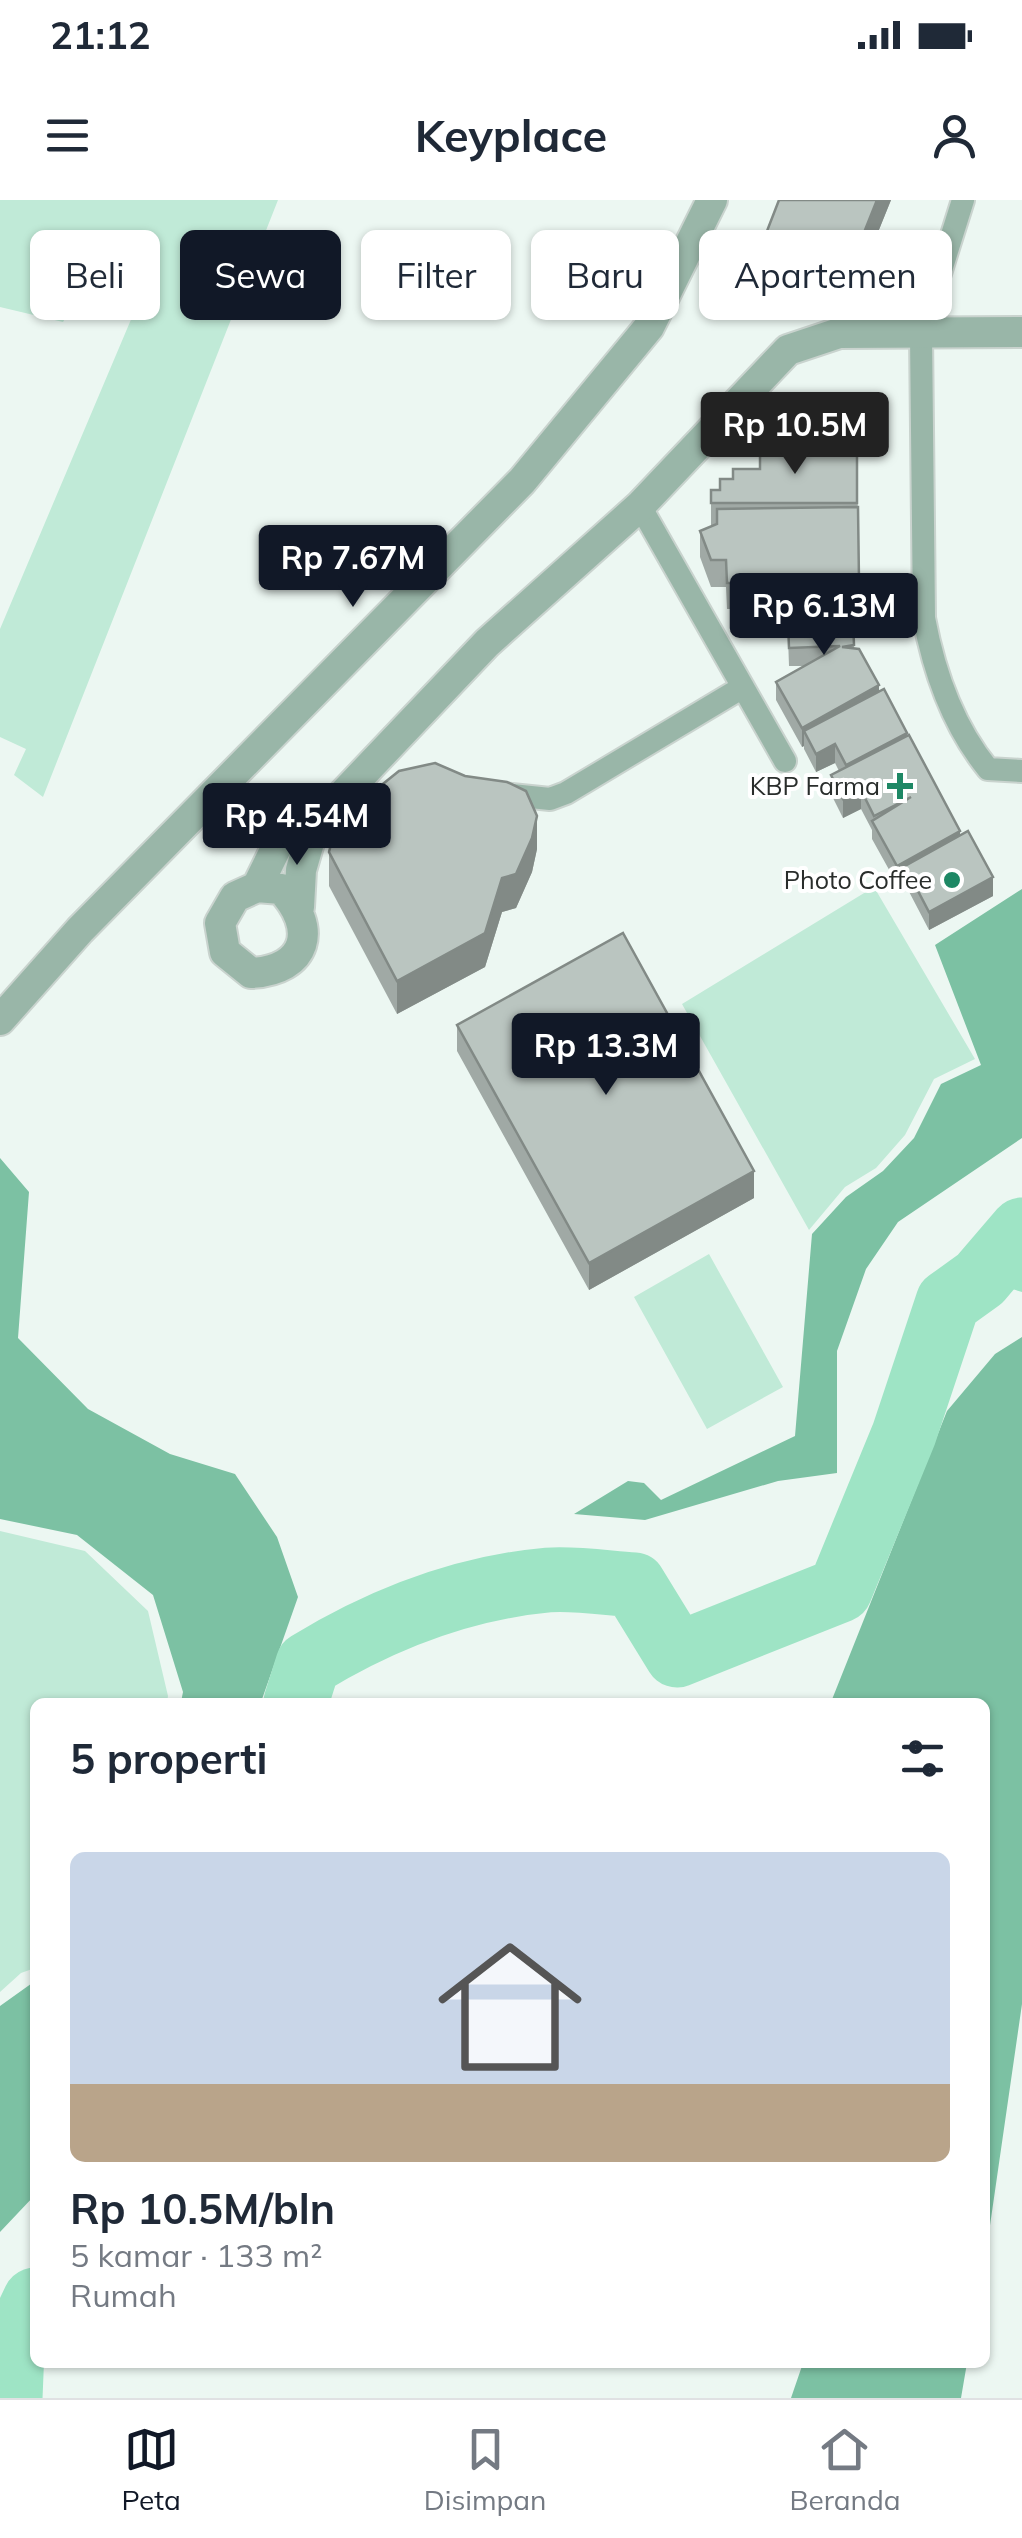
<!DOCTYPE html>
<html lang="id">
<head>
<meta charset="utf-8">
<style>
	body { margin:0; font-family:Mulish,sans-serif; background:#f6f6f7; color:#1f2937; height:100vh; display:flex; flex-direction:column; font-size:38px; white-space:nowrap }
	* { box-sizing:border-box; margin:0 }
	p { font-size:32px; color:#747a83 }
	.icon { flex:none; width:55px; height:55px; fill:none; stroke:currentColor; stroke-width:2; stroke-linecap:round; stroke-linejoin:round }
	.map { position:relative; flex:1; overflow:hidden }
	.side { position:absolute; left:30px; top:1498px; width:960px; height:670px; display:flex; flex-direction:column; background:#fff; border-radius:15px; box-shadow:0 2px 8px #0004 }
	.side>* { flex:none }
	.top-card { position:absolute; left:30px; top:30px; width:962px; height:90px; display:flex; gap:20px }
	.price { position:absolute; translate:-50% -85px; padding:0 22px; border-radius:10px; background:#111827; color:#fff; font-size:32px; line-height:65px; filter:drop-shadow(0 2px 5px #0008) }
	.price::after { content:''; position:absolute; left:50%; top:60px; width:30px; height:22px; margin-left:-15px; background:inherit; clip-path:polygon(0 0,100% 0,50% 100%) }
	.price.current { background:#222; color:#fff }
	ul { padding:0; list-style:none }
	li { display:grid; align-content:center; gap:20px; height:530px; padding:0 40px }
	li+li { border-top:2px solid #e0e1e3 }
	li span { display:grid; place-items:center; height:310px; border-radius:15px; color:#555 }
	li>.icon { margin-inline-start:auto }
	span .icon { width:180px; height:180px; fill:#fffc; stroke-width:1 }
	li b { font-size:42px }
	h2 { display:flex; justify-content:space-between; align-items:center; height:120px; padding:0 40px; font-size:42px }
	.pill { padding:0 35px; border-radius:15px; background:#fff; box-shadow:0 2px 8px #0004; font-size:35px; line-height:90px }
	.pill.current { background:#111827; color:#fff }
	.status { display:flex; justify-content:space-between; align-items:center; height:70px; padding:0 50px; background:#fff; direction:ltr }
	.status svg { height:28px; fill:currentColor }
	header { display:flex; justify-content:space-between; align-items:center; height:130px; padding:0 40px; background:#fff; font-size:45px; font-weight:700 }
	.tab-bar { display:flex; justify-content:space-around; align-items:center; height:140px; border-top:2px solid #e0e1e3; background:#fff; font-size:28px; color:#747a83 }
	.tab-bar a { display:grid; justify-items:center; gap:5px }
	.tab-bar .current { color:#111827 }
	.map>svg:first-child { display:block }
	.green { fill:#c0ead7 }
	.forest { fill:#7cc1a3 }
	.water { fill:#9ee4c5 }
	.lines { fill:none; stroke-linecap:round; stroke-linejoin:round }
	.river { stroke:#9ee4c5; stroke-width:65 }
	.service-casing { stroke:#c9d3ce; stroke-width:26 }
	.minor-casing { stroke:#c9d3ce; stroke-width:34 }
	.service { stroke:#99b6a8; stroke-width:22 }
	.minor { stroke:#99b6a8; stroke-width:30 }
	.wall { fill:#a0a9a5 }
	.shaded-wall { fill:#828a86 }
	.building { fill:#bac5c0; stroke:#828a86; stroke-width:2.5 }
	.poi-dot { fill:#1e8865; stroke:#fff; stroke-width:4 }
	.labels { text-anchor:middle; stroke-width:8; stroke-linejoin:round; paint-order:stroke }
	.poi-label { font-size:25px; fill:#292d2b; stroke:#fff; text-anchor:end }
</style>
</head>
<body>
<div class="status"><b>21:12</b><svg viewBox="0 0 49 12"><path d="M0 12V9h3v3zM5 12V6h3v6zM10 12V3h3v9zM15 12V0h3v12zM26 1h20v11H26zM47 4h2v5h-2z"/></svg></div>
<header><svg class="icon" aria-label="menu" viewBox="0 0 24 24"><path d="M4 6h16M4 12h16M4 18h16"/></svg>Keyplace<svg class="icon" aria-label="person" viewBox="0 0 24 24"><circle cx="12" cy="8" r="4"/><path d="M4 21q1-7 8-7t8 7"/></svg></header>
<div class="map">
<svg width="1022" height="2198" viewBox="0 0 1022 2198">
	<rect width="100%" height="100%" fill="#ecf7f2"/>
	<path class="green" d="M0 0H278L43 597 14 575 26 549 0 537V429L138 103 84 85 63 122 0 107Z
		M874 687 975 859 934 879 905 935 876 968 845 987 809 1030 682 804Z
		M709 1054 783 1187 707 1229 634 1097Z
		M0 1331 85 1351 148 1411 168 1496 167 1502H35V1768L21 1773 0 1792Z"/>
	<path class="forest" d="M1022 689V938L898 1022 866 1069 837 1151V1273L778 1281 645 1320 574 1314 628 1281 644 1283 661 1300 795 1236 812 1034 846 997 883 971 914 938 941 884 981 865 935 745Z
		M0 958 29 992 18 1138 88 1209 170 1254 235 1274 277 1337 298 1397 261 1502H181L183 1492 153 1395 77 1335 0 1319Z
		M1022 1137V1804L985 2060V1502H831L947 1211 995 1154Z
		M35 1781V1995L0 2032V1806Z
		M803 2163V2162L967 2163 961 2198H791Z"/>
	<path class="water" d="M1022 999V1092L980 1079 968 1051 986 1028Z"/>
	<g class="lines">
		<path class="river" d="M296 1502 308 1464C382 1419 461 1388 548 1380 576 1378 606 1383 634 1385L677 1455 840 1390 904 1234 948 1102 980 1079 1022 1030
			M10 2198 12 2149 35 2100"/>
		<g class="service-casing">
			<path id="service" d="M963 0 921 134 924 418C934 472 953 526 988 569L1022 571
				M640 306 785 561
				M502 594 550 599 566 593 743 487"/>
		</g>
		<g class="minor-casing">
			<path id="minor" d="M257 687 281 689C318 728 308 770 251 773L225 752 220 723 235 697Z
				M257 687 282 636 314 625
				M299 707 301 670 314 625 487 443 640 306 788 150 839 133 1022 132
				M0 820 80 730 522 281 649 127 712 0"/>
		</g>
		<use href="#service" class="service"/>
		<use href="#minor" class="minor"/>
	</g>
	<path class="wall" d="M779 0H891L851 99 767 64V31Z
		M766 196 857 245 859 408H852L854 448 907 536 993 696 929 730 905 684V680L897 684 872 639V630L861 609 843 618 831 594V575L839 571 835 563 816 572 804 549V546L802 547 776 500V482L804 466H789L787 409H727L726 387H711L700 357V331L711 326V290H720L733 279 760 269 766 245Z
		M537 649 532 672 516 708 502 712 485 767 397 814 329 686V652Z
		M457 825 754 998 589 1090 457 851Z"/>
	<path class="shaded-wall" d="M877 0H891L851 99V65Z
		M879 485V503L804 531V546L802 547V528Z
		M907 533V552L846 584V565Z
		M835 544V563L816 572V554Z
		M861 590V609L843 618V599Z
		M537 616V649L532 672 516 708 502 712 485 767 397 814V781L502 678Z
		M960 631V649L905 666V680L897 684V666Z
		M993 677V696L929 730V712Z
		M754 971V998L589 1090V1063Z"/>
	<path class="building" d="M779 0H877L851 65 767 31Z
		M854 195V245H789L788 230H766V196Z
		M760 245H857V303H711V290H720V279H733V269H760Z
		M858 307 859 381 727 383 726 360H711L700 331 717 324V309Z
		M852 394 854 445 842 447 859 449 879 485 802 528 776 482 840 446 789 448 787 397Z
		M884 489 907 533 846 565 835 544 816 554 804 531Z
		M909 535 960 631 897 666 872 621 911 597 874 616 861 590 843 599 831 575Z
		M435 563 465 576 507 582 526 591 537 616 532 638 516 674 502 678 485 733 397 781 329 652 337 621 399 571Z
		M968 631 993 677 929 712 905 666Z
		M623 733 754 971 589 1063 457 825Z"/>
	<g class="poi-dot">
		<path d="M895 571h10v10h10v10h-10v10h-10v-10h-10v-10h10z"/>
		<circle cx="952" cy="680" r="10"/>
	</g>
	<g class="labels">
		<g class="poi-label">
			<text x="880" y="595">KBP Farma</text>
			<text x="932" y="689">Photo Coffee</text>
		</g>
	</g>
</svg>
<b class="price current" style="left:795px;top:277px">Rp 10.5M</b>
<b class="price" style="left:353px;top:410px">Rp 7.67M</b>
<b class="price" style="left:824px;top:458px">Rp 6.13M</b>
<b class="price" style="left:297px;top:668px">Rp 4.54M</b>
<b class="price" style="left:606px;top:898px">Rp 13.3M</b>
<div class="top-card">
<a class="pill">Beli</a>
<a class="pill current">Sewa</a>
<a class="pill">Filter</a>
<a class="pill">Baru</a>
<a class="pill">Apartemen</a>
</div>
<section class="side">
<h2>5 properti<svg class="icon" aria-label="filters" viewBox="0 0 24 24"><path d="M4 7h16M4 17h16"/><circle cx="9" cy="7" r="2"/><circle cx="15" cy="17" r="2"/></svg></h2>
<ul>
<li><span style="background:linear-gradient(#c9d6e8 75%,#b9a48a 0)"><svg class="icon" aria-label="home" viewBox="0 0 24 24"><path d="M3 11l9-7 9 7M6 9v11h12V9"/></svg></span><div><b>Rp 10.5M/bln</b><p>5 kamar · 133 m²</p><p>Rumah</p></div></li>
</ul>
</section>
</div>
<nav class="tab-bar">
<a class="current"><svg class="icon" aria-label="map" viewBox="0 0 24 24"><path d="M3 6l6-2 6 2 6-2v14l-6 2-6-2-6 2zM9 4v14M15 6v14"/></svg>Peta</a>
<a><svg class="icon" aria-label="saved" viewBox="0 0 24 24"><path d="M7 4h10v16l-5-4-5 4z"/></svg>Disimpan</a>
<a><svg class="icon" aria-label="home" viewBox="0 0 24 24"><path d="M3 11l9-7 9 7M6 9v11h12V9"/></svg>Beranda</a>
</nav>
</body>
</html>
